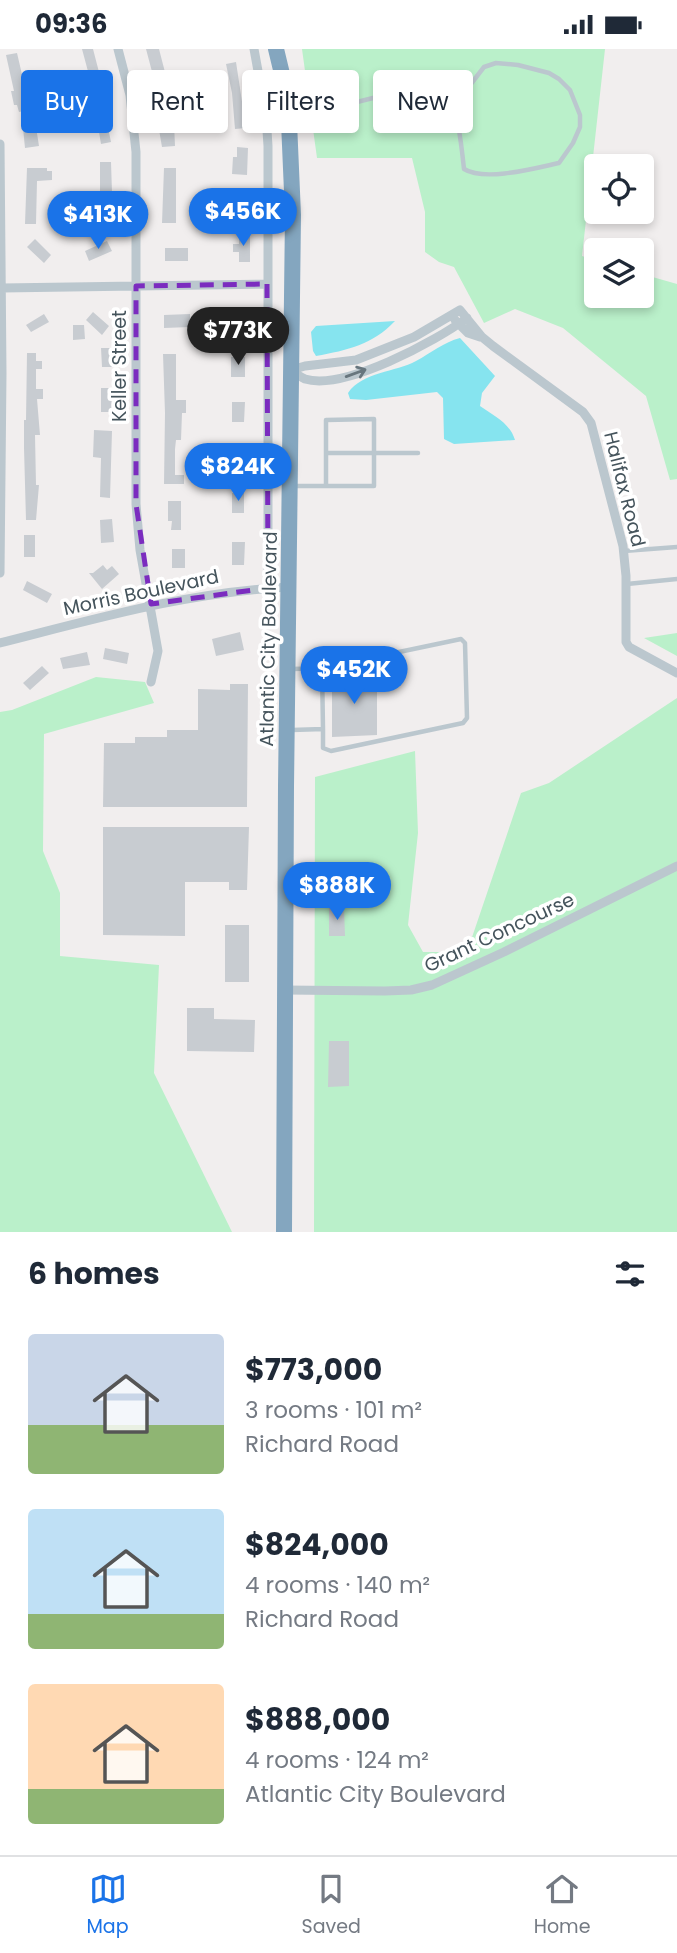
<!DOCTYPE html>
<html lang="en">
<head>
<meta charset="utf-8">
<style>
	body { margin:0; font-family:Poppins,sans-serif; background:#f6f6f7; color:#1f2937; height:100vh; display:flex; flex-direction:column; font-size:26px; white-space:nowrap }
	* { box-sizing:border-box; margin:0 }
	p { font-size:23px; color:#747a83 }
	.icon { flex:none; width:38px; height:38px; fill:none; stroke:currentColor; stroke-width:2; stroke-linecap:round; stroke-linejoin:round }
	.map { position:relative; height:1183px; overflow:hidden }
	.details { display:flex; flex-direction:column; background:#fff; flex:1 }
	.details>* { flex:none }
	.top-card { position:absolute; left:21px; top:21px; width:635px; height:63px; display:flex; gap:14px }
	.fabs { position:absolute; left:584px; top:105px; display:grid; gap:14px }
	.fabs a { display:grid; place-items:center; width:70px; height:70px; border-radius:7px; background:#fff; box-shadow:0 4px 10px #0003; font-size:35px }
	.price { position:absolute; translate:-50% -60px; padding:0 16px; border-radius:24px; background:#1a73e8; color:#fff; font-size:23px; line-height:46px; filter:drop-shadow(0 2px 4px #0008) }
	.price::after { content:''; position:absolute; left:50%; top:42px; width:21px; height:16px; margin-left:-10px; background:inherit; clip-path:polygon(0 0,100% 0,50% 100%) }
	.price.active { background:#222; color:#fff }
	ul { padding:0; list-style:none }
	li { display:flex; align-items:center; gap:21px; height:175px; padding:0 28px }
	li span { display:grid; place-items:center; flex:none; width:196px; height:140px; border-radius:7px; color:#555 }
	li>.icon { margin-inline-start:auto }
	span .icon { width:84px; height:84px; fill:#fffc; stroke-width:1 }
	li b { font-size:30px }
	h2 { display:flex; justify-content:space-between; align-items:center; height:84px; padding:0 28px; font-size:30px }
	.pill { padding:0 24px; border-radius:7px; background:#fff; box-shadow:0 4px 10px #0003; font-size:24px; line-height:63px }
	.pill.active { background:#1a73e8; color:#fff }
	.status { display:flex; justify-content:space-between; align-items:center; height:49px; padding:0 35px; background:#fff; direction:ltr }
	.status svg { height:19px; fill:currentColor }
	.dock { display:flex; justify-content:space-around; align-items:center; height:98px; border-top:2px solid #e0e1e3; background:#fff; font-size:19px; color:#747a83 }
	.dock a { display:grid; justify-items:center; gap:4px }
	.dock .active { color:#1a73e8 }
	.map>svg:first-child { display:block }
	.green { fill:#baf0ca }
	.water { fill:#86e4ef }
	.building { fill:#c8ccd1 }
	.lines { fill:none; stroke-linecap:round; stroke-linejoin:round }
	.lane { stroke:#bbc7ce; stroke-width:4.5 }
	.street { stroke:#bbc7ce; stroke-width:9 }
	.highway { stroke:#84a6bf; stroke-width:16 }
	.oneway { stroke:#68767e }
	.marked { fill:none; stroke:#7b2cbf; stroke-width:5; stroke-dasharray:14 9; stroke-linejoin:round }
	.labels { text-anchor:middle; stroke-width:7; stroke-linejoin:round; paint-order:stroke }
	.street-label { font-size:19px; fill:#45545c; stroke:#fff }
</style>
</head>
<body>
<div class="status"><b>09:36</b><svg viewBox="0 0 49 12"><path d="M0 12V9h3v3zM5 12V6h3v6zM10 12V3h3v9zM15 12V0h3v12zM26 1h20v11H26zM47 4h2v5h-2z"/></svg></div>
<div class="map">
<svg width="677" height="1183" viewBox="0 0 677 1183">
	<rect width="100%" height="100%" fill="#f1eeee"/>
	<path class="green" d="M302 0H605L582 207 597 212V247H642V225L677 235V430L670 431 646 347 563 279 515 260 484 274 454 218 439 213 425 203V163L412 109H317Z
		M677 584V607L644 589Z
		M96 628 145 633 154 654 44 685 43 802 60 844V907L159 916 154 1024 232 1183H0V663L12 661Z
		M677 649V1183H314L315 728 415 702 418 784 408 876 423 903H467L521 744 549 734Z"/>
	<path class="water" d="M395 272C372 296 348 301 316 307L313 302 311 283 316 277Z
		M460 289 495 327 482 344 480 357C494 367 510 374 515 391L454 395 444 390 443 349 437 343 366 351 350 350 348 344C362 323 396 323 416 312 431 304 444 293 460 289Z"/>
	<path class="building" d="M82 0H93L107 54 97 56Z
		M146 0H159L167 31 173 30 174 32 189 28 193 43 174 48 175 51 171 52 173 60 162 63 157 43H153L151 35 155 34Z
		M17 4 27 47 39 44 42 58 19 63 17 56H14L11 42H14L6 6Z
		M236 13 246 79 235 80 232 44 226 15Z
		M106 69 111 93 101 95 97 71Z
		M174 74 175 97 162 98 158 75Z
		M36 78 39 97 25 99 23 79Z
		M237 98 248 99 247 126 232 125 233 108H237Z
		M100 113H111L113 174H100Z
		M27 119H47V122H52V131L37 132 36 175H25Z
		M164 119H176V174H162Z
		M225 140H250V164H222L221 170 209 169V153H225Z
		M239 186H250V213H239V203H233V195H239Z
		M35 190 51 206 44 214 27 198Z
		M107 192 112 202 89 212 85 202Z
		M165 199H188V212H165Z
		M93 263 109 277 102 286 86 271Z
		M44 265 49 273 31 283 26 276Z
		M190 265V278L164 279V266Z
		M233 265H245V286H223V274H233Z
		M73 276H84L85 290 73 291Z
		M101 299H112L113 318H102Z
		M27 304H36V312H42V320H36V340H43V350H37L40 386H35L36 436H39L36 471H26L24 399V371H26Z
		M163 305H176V351H186V364H182L181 391H176L175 400V426H184V435H164L165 364Z
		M231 308H245V328H231Z
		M101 339H112L111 363H101Z
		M232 353H245L244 373H232Z
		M94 381 112 382 110 449 100 448 101 409 93 408Z
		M231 396H243L242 419H230Z
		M232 444H244V464H232Z
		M168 452H181V481H171L172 472H168Z
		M112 470 114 493 101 494 100 471Z
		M24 486H35V508H24Z
		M232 493H245L244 516H232Z
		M172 500H185V519H172Z
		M103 516 107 521 112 517 119 525 102 540 89 524H93Z
		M27 532 52 545 47 554 23 541Z
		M240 583 244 601 216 607 212 590Z
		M105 599 129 604 127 615 103 610Z
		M87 603 90 616 63 620 60 609Z
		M42 617 49 624 30 641 23 634Z
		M332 626 377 627V686L332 688Z
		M230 635H248L247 758H103L104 694H135V688H167V681H198V640L230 641Z
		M103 778H249L247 841H229V833H185V887L103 886Z
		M329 859H344L345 887H329Z
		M225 876H249V933H225Z
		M187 959H214V970L255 971 254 1003 187 1002Z
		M329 992H349V1037L328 1038Z"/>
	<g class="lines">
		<path class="lane" d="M293 69 437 33 445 36C458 62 461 92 464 120 485 133 536 119 559 114L573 94 580 78V66L570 41 559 30 549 24 518 16 496 14 484 18 467 40 447 41
			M326 404H418
			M295 437H374V370L326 371V437
			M624 502 677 498
			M627 535 677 530
			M322 619 323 680
			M292 681 323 680V699L331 702 463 674 467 669 465 594 461 590 380 607 366 618 292 620"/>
		<path class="street" d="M118 0 130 46 136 103V455L140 501 158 602 151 633
			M254 0 266 66 268 97V539
			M0 95 2 324 0 524
			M2 239 267 235
			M455 271 468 284 480 288
			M291 321 305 317 356 311 414 288 460 261 482 288 493 297 583 363 591 374 623 497 626 527V593L629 598 677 624
			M291 321C295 324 300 328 305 330 344 342 436 292 467 269
			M0 594C99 569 188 543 290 538
			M285 941 385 942 411 941 432 936 504 903 677 817"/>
		<path class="highway" d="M276 0 288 50 293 166 286 737 284 1183"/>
	</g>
	<defs><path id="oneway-shaft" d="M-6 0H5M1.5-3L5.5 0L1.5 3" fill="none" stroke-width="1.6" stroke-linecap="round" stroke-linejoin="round" transform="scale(1.75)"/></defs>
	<use class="oneway" href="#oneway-shaft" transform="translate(356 324) rotate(-20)"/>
	<path class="marked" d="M267 235 268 539 151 555 136 455V237Z"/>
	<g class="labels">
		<g class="street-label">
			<text transform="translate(119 317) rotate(-90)" y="7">Keller Street</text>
			<text transform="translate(625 440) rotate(76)" y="7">Halifax Road</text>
			<text transform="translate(141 543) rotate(-12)" y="7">Morris Boulevard</text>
			<text transform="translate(268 590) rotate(-89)" y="7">Atlantic City Boulevard</text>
			<text transform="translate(499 883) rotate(-25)" y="7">Grant Concourse</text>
		</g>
	</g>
</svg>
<div class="fabs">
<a><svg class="icon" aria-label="locate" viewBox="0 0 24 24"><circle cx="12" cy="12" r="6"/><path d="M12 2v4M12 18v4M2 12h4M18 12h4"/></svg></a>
<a><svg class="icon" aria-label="layers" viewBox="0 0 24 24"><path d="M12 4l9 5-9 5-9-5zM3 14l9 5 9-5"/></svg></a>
</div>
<b class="price" style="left:243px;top:199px">$456K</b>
<b class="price" style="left:98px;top:202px">$413K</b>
<b class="price active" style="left:238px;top:318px">$773K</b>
<b class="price" style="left:238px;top:454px">$824K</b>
<b class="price" style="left:354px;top:657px">$452K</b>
<b class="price" style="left:337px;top:873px">$888K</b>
<div class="top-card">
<a class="pill active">Buy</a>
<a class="pill">Rent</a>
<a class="pill">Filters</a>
<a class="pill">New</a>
</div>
</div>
<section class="details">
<h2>6 homes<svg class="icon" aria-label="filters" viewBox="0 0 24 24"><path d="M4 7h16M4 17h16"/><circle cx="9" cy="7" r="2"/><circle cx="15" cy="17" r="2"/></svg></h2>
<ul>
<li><span style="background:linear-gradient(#c9d6e8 65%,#8fb573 0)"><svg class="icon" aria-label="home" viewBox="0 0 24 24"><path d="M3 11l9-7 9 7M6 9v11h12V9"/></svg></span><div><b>$773,000</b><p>3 rooms · 101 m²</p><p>Richard Road</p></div></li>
<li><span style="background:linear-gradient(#bfe0f5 75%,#8fb573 0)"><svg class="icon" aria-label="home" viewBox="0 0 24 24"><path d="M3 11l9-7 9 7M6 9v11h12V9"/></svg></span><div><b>$824,000</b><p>4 rooms · 140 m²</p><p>Richard Road</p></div></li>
<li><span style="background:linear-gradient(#ffd9b3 75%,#8fb573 0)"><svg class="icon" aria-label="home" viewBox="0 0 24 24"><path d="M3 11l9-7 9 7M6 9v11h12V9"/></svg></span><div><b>$888,000</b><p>4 rooms · 124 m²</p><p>Atlantic City Boulevard</p></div></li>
</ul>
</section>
<nav class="dock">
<a class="active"><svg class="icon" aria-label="map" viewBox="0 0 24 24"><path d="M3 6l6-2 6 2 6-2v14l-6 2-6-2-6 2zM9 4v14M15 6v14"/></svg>Map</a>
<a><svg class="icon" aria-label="saved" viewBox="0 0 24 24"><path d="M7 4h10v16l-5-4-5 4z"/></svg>Saved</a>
<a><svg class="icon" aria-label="home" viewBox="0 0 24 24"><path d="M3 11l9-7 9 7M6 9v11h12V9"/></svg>Home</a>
</nav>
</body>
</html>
